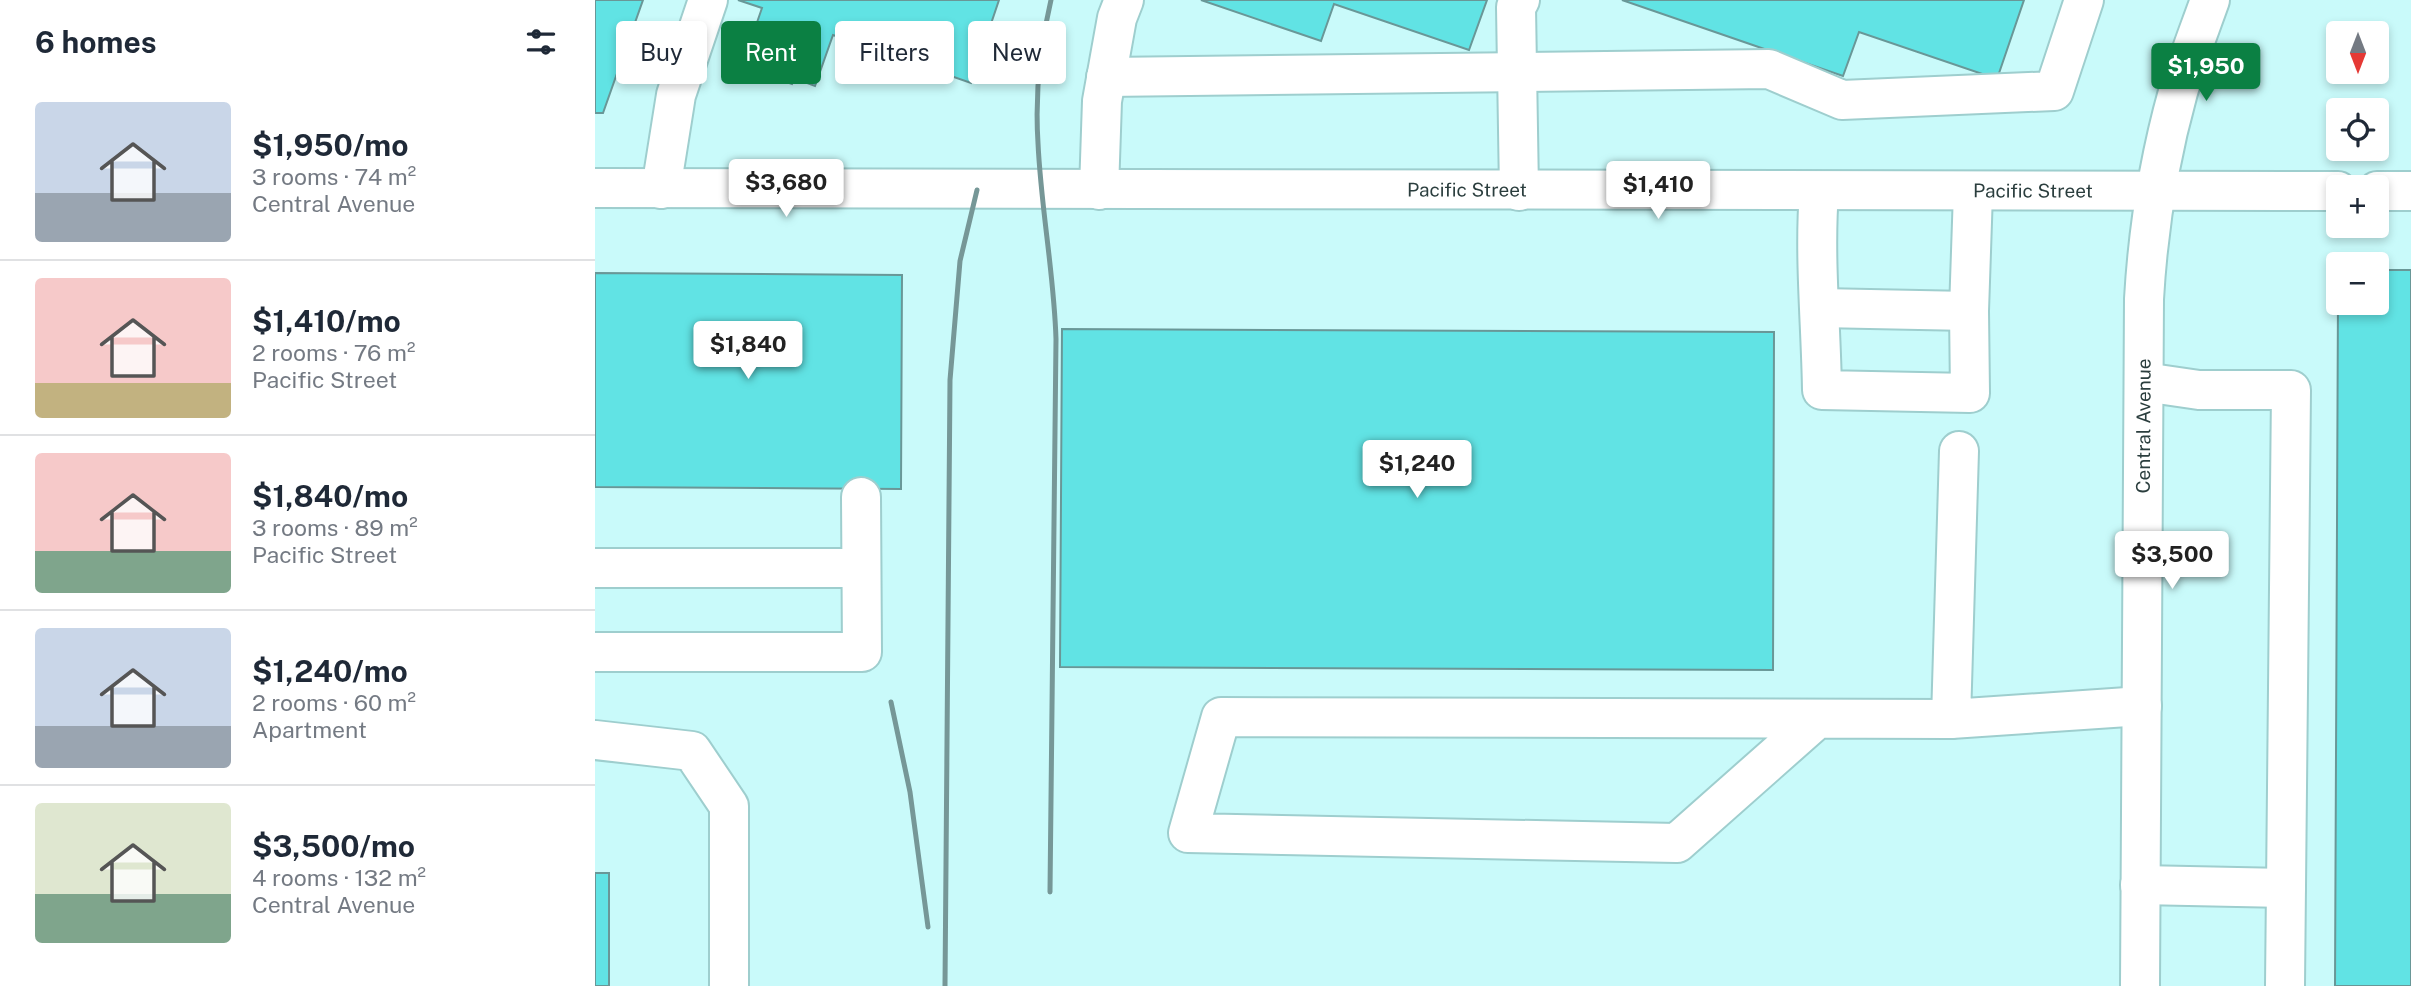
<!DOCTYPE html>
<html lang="en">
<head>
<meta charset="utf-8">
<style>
	body { margin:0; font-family:"Public Sans",sans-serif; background:#f2f2f3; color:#1f2937; height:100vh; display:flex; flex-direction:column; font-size:26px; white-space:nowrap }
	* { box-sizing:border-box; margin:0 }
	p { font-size:23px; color:#747a83 }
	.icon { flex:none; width:38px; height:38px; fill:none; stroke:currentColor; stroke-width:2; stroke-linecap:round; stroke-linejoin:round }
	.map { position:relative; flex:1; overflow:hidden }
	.sheet { display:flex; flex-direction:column; background:#fff; width:595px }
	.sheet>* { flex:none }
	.hud { position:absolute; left:21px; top:21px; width:665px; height:63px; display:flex; gap:14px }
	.needle { width:46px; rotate:180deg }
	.buttons { position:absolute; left:1731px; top:21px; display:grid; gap:14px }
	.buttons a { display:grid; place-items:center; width:63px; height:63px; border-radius:7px; background:#fff; box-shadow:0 4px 10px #0003; font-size:35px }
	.price { position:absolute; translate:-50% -60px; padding:0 16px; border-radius:7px; background:#fff; color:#222; font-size:23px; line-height:46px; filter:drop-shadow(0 2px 4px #0008) }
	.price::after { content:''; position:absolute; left:50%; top:42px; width:21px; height:16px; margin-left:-10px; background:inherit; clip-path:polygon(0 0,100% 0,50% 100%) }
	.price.current { background:#0b8043; color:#fff }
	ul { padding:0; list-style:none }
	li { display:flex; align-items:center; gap:21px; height:175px; padding:0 35px }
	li+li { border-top:2px solid #e0e1e3 }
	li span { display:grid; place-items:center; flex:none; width:196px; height:140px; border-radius:7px; color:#555 }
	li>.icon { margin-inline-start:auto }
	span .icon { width:84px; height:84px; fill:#fffc; stroke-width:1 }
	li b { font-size:30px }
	h2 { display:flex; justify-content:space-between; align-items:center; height:84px; padding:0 35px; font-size:30px }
	.tag { padding:0 24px; border-radius:7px; background:#fff; box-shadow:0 4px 10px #0003; font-size:24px; line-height:63px }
	.tag.current { background:#0b8043; color:#fff }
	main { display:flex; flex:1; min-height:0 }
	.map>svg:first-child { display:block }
	.building { fill:#61e3e4; stroke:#699797; stroke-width:2 }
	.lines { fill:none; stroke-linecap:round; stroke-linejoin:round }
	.minor-casing { stroke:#9ecece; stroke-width:42 }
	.minor { stroke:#fff; stroke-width:38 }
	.rail { stroke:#769797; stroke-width:5 }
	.labels { text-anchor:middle; stroke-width:5; stroke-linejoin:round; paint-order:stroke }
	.street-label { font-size:19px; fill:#2b3e3e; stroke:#fff }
</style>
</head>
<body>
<main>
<section class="sheet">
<h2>6 homes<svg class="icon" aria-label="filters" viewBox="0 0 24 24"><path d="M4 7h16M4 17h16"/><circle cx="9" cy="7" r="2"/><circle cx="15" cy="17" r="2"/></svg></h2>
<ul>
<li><span style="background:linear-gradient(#c9d6e8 65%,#9aa5b1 0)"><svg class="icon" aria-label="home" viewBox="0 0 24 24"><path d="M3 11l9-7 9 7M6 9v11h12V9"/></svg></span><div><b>$1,950/mo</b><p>3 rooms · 74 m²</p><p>Central Avenue</p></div></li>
<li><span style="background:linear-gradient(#f6c9c9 75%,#c2b280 0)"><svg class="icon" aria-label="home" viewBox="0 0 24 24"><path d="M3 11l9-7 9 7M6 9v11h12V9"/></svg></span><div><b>$1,410/mo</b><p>2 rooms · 76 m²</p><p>Pacific Street</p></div></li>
<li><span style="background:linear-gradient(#f6c9c9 70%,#7fa58c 0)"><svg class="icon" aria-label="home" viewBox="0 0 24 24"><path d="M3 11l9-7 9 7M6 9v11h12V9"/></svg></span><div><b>$1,840/mo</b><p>3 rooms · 89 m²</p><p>Pacific Street</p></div></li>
<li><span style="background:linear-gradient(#c9d6e8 70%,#9aa5b1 0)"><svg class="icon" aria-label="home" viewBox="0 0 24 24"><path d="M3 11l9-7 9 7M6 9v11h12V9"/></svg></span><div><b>$1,240/mo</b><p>2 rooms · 60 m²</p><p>Apartment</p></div></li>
<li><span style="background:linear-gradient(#dfe7d0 65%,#7fa58c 0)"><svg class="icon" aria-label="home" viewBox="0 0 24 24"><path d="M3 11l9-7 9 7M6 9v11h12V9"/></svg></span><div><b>$3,500/mo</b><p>4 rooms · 132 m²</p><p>Central Avenue</p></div></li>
</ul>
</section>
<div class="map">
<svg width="1816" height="986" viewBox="0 0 1816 986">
	<rect width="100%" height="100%" fill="#c9fafa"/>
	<path class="building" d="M0 0H48L8 113H0Z
		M143 0H404L376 83 238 35 220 86 199 78 197 84 168 74 170 67 149 60 167 8Z
		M606 0H892L874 50 739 4 726 41Z
		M1027 0H1429L1402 79 1264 32 1248 76Z
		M1782 270H1816V986H1740L1743 293V303H1782Z
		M0 273 307 275 306 489 0 487Z
		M467 329 1179 332 1178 670 465 667Z
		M0 873H14V986H0Z"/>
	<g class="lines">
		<g class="minor-casing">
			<g id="minor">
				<path d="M511 77 1174 69 1247 100 1459 91 1489 0"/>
				<path id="s1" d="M0 188 1743 191"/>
				<path d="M66 189 81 95 113 0"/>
				<path d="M504 190 507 101 522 18 529 0"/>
				<path d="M924 191 921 7 925 0"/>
				<path d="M1224 191C1219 257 1226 324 1227 390L1375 393 1374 311 1378 192"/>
				<path d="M1782 191H1816"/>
				<path d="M1225 308 1374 311"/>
				<path d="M1549 382 1604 390H1696L1690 986"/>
				<path d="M1364 451 1356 719 1547 706"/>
				<path d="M0 568H266"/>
				<path d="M0 652H267L266 497"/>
				<path d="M1222 719 1082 843 593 833 626 717 1356 719"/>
				<path d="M0 740 97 751 134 806V986"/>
				<path d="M1545 885 1691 888"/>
				<path id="s2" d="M1545 986 1549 299C1553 229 1564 160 1583 92 1592 61 1604 31 1615 0"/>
			</g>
		</g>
		<use href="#minor" class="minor"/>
		<path class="rail" d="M296 702 315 792 333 927
			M455 892 461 339C459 273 446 209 443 143 440 96 445 46 456 0
			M350 986 355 380 365 261 382 190"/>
	</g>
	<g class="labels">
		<g class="street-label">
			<text dy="7" stroke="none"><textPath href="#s1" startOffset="872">Pacific Street</textPath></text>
			<text dy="7" stroke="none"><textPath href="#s1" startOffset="1438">Pacific Street</textPath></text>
			<text dy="7" stroke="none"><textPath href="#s2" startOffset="560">Central Avenue</textPath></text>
		</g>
	</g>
</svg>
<div class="buttons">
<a><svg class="needle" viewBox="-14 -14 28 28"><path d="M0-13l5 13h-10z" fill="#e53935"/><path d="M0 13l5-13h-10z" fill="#747a83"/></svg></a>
<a><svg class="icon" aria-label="locate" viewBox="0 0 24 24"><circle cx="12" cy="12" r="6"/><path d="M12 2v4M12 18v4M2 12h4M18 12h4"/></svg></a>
<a>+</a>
<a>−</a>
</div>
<b class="price current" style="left:1611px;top:103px">$1,950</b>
<b class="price" style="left:191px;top:219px">$3,680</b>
<b class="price" style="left:1063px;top:221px">$1,410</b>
<b class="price" style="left:153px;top:381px">$1,840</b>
<b class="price" style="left:822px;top:500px">$1,240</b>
<b class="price" style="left:1577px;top:591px">$3,500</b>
<div class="hud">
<a class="tag">Buy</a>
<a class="tag current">Rent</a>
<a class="tag">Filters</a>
<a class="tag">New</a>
</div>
</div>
</main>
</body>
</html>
